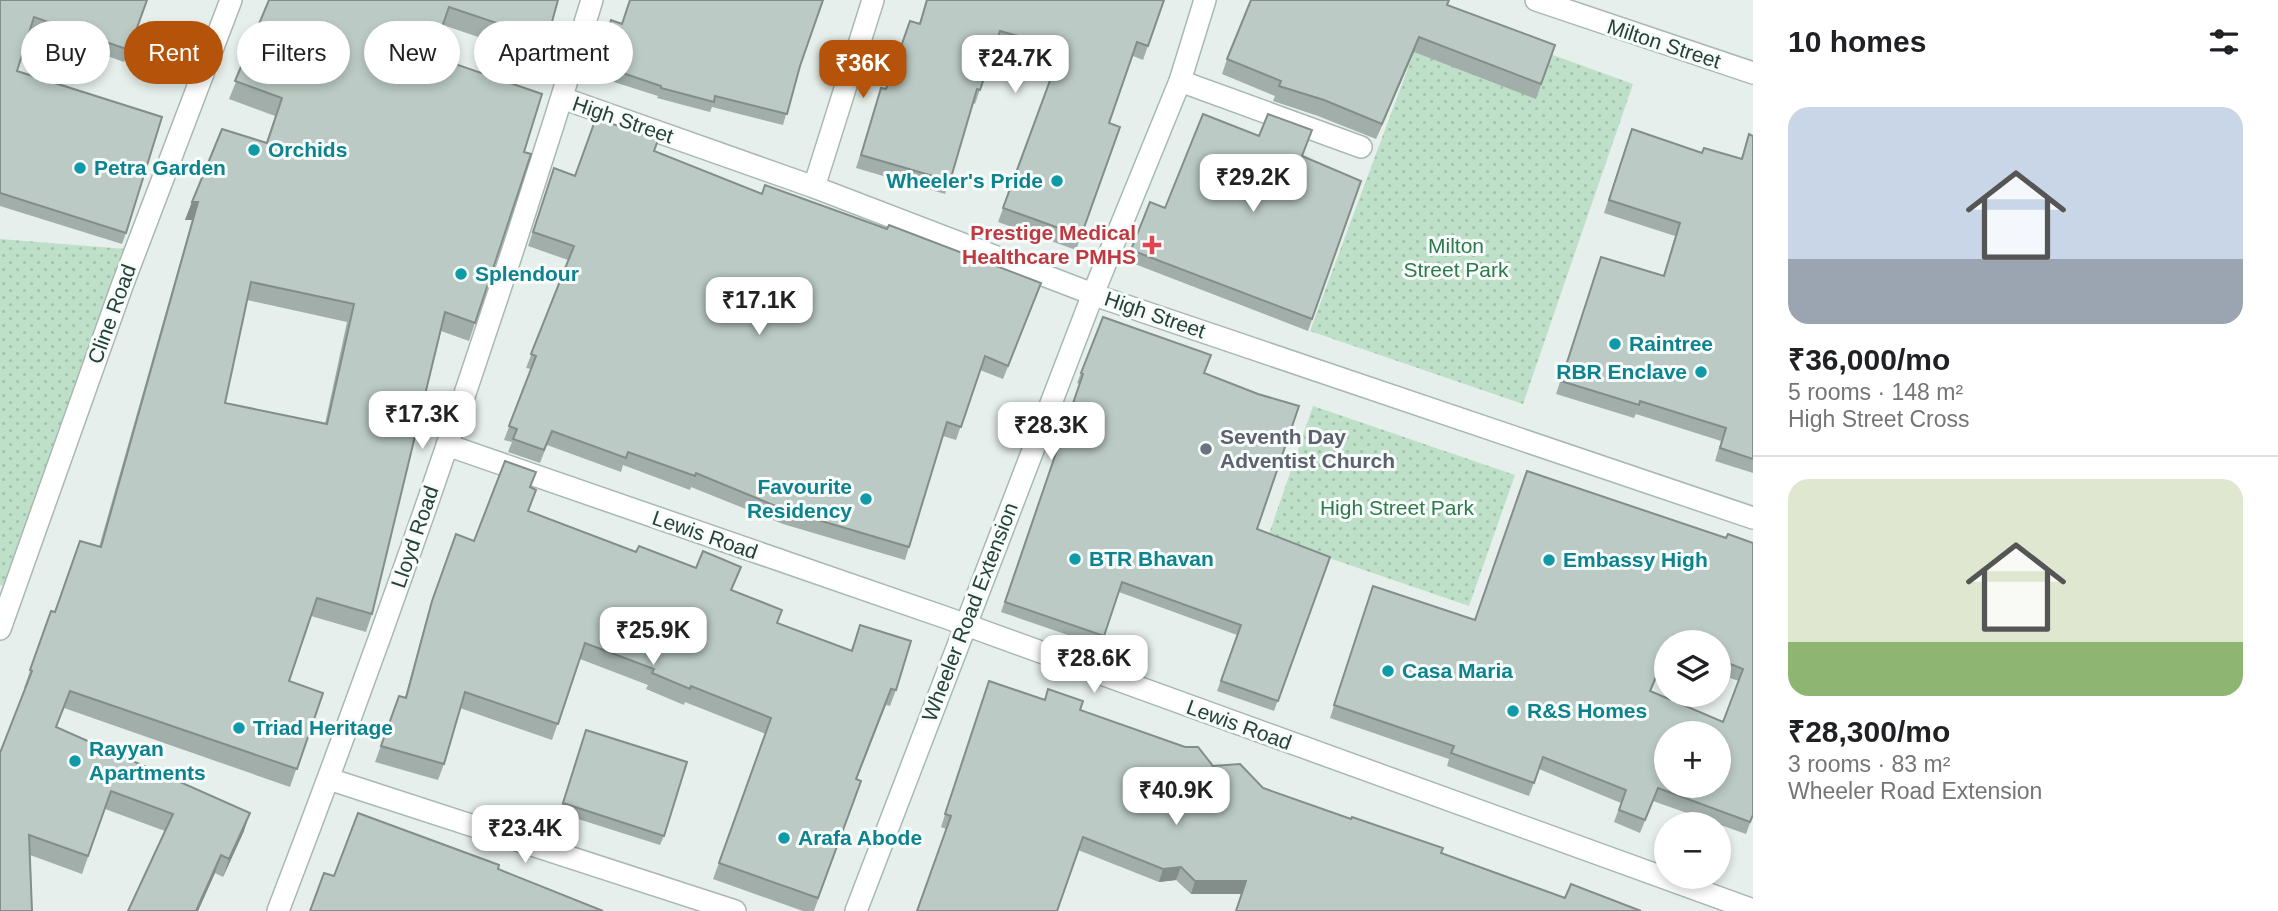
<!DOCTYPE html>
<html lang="en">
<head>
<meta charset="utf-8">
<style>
	body { margin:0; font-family:Helvetica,sans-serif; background:#f6f6f6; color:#202124; height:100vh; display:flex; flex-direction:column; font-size:26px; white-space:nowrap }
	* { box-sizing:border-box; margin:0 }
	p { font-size:23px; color:#757577 }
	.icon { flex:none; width:38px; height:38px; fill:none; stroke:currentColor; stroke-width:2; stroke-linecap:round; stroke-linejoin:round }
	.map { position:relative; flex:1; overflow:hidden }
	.details { display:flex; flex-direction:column; background:#fff; width:525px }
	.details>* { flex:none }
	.hud { position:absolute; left:21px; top:21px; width:665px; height:63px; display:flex; gap:14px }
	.controls { position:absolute; left:1654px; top:630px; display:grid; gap:14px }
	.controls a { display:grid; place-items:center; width:77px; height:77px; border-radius:50%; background:#fff; box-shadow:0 4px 10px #0003; font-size:35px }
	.price { position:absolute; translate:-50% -60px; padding:0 16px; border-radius:14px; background:#fff; color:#222; font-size:23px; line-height:46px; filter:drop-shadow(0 2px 4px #0008) }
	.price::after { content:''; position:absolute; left:50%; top:42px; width:21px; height:16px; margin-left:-10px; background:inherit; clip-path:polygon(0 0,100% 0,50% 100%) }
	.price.current { background:#b45309; color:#fff }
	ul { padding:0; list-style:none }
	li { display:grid; align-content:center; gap:14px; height:371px; padding:0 35px }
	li+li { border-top:2px solid #e0e0e0 }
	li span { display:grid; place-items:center; height:217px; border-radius:21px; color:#555 }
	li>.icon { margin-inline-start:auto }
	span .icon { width:126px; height:126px; fill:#fffc; stroke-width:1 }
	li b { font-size:30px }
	h2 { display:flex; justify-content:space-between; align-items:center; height:84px; padding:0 35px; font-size:30px }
	.pill { padding:0 24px; border-radius:32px; background:#fff; box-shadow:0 4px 10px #0003; font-size:24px; line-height:63px }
	.pill.current { background:#b45309; color:#fff }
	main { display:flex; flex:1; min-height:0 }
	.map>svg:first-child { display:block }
	.park { fill:url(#park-dots) }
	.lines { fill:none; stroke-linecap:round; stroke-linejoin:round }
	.street-casing { stroke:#a8b8b2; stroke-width:24 }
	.secondary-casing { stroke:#a4bbb3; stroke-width:24 }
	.street { stroke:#fff; stroke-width:21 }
	.secondary { stroke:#fff; stroke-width:21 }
	.wall { fill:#a1aea9; fill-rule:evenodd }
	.shaded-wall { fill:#838d89 }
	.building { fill:#bbcac4; stroke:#838d89; stroke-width:2; fill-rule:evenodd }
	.culture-dot { fill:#0f9aa8; stroke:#f7fbf9; stroke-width:2.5 }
	.health-dot { fill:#e0444e; stroke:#f7fbf9; stroke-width:2.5 }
	.worship-dot { fill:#6b7280; stroke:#f7fbf9; stroke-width:2.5 }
	.labels { text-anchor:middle; stroke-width:6; stroke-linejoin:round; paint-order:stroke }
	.street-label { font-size:21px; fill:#24423a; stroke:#f7fbf9 }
	.culture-label { font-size:21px; font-weight:bold; fill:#0d838f; stroke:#f7fbf9; text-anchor:start }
	.health-label { font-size:21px; font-weight:bold; fill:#be3a42; stroke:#f7fbf9; text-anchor:end }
	.park-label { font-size:21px; fill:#2d7a4b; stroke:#f7fbf9 }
	.worship-label { font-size:21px; font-weight:bold; fill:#5b616d; stroke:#f7fbf9; text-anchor:start }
</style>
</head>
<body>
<main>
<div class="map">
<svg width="1753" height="911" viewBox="0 0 1753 911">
	<defs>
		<pattern id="park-dots" width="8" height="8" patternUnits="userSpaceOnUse" patternTransform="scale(1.75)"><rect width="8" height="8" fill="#bfe0c8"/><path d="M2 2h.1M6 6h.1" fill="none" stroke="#a4c1ad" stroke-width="1.8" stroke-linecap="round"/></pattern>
	</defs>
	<rect width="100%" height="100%" fill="#e6efeb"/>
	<path class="park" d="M1495 34 1633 84 1523 404 1310 331 1414 52Z
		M0 239 126 249 8 587 0 585Z
		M1313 406 1515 475 1469 606 1268 537Z"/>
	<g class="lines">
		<g class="street-casing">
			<path id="street" d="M1536 0 1753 73
				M1180 81 1361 147
				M562 98 814 187 1103 298 1753 518
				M814 187 873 0
				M447 445 947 618 1753 910
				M0 629 122 286 231 0
				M329 779 735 911
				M278 911C393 611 498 307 592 0"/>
		</g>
		<g class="secondary-casing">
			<path id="secondary" d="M856 911 1093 294 1180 81 1205 0"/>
		</g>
		<use href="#street" class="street"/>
		<use href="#secondary" class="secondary"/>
	</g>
	<path class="wall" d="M0 0 129 50 124 62 30 28 17 71 126 233 122 244 0 206Z
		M269 0H558L547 40 540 58 443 25 432 56 524 152 475 323 469 341 441 331 372 614 366 632 311 616 289 681 323 693 290 787 64 708 56 728 244 831 223 877 215 873 198 911H128L165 831 105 809 82 874 30 855 0 911 25 688H24L51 611 55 612 99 547 192 220H185L192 202 266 143 275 116 229 99ZM247 300 347 322 325 424 225 403Z
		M926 0H1164L1143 60 1133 56 1109 123 1120 127 1076 250 998 222 1057 62 995 45 975 104 973 103 945 194 856 168 881 88 886 89 919 24Z
		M1447 5 1555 45 1536 99 1414 52 1376 139 1318 116 1273 101 1275 96 1222 74 1227 59Z
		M611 20 622 24 800 66 783 125 712 107 710 112 657 98 658 96 592 75Z
		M1749 134 1753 136V473L1715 461 1721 441 1636 414 1634 418 1556 394 1601 257 1663 276 1675 236 1604 213 1627 142 1741 159Z
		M654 151 762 194 1036 297 1003 379 980 370 956 440 943 436 905 560 783 524 691 487 690 490 623 465 621 472 547 445 540 463 508 452 512 442 504 440 531 369 526 368 568 260 528 246 554 168 575 176Z
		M1302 156 1361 181 1308 331 1127 261 1131 250 1165 208Z
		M1103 317 1204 373 1257 529 1330 557 1274 711 1217 691 1237 635 1119 592 1100 646 1001 612 1080 384 1077 383Z
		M530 487 529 511 732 591 777 623 851 650 860 625 896 690 890 706 886 705 857 779 861 781 814 911H803L713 879 766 734 685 702 684 705 646 689 648 685 580 659 552 740 460 708 444 764 438 780 375 762 399 696 405 697 427 617 456 534 474 541Z
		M1726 538 1753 543V815L1746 834 1653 801 1640 833 1614 822 1621 803 1539 769 1529 796 1447 766 1449 759 1330 718 1369 598 1475 620ZM1666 642H1718V674L1739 681 1723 722 1651 691 1666 655Z
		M984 694 1045 700 1080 710 1263 788 1565 898 1641 911 1242 894H1191L1176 880 1159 882 1078 850 946 829 941 827Z
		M583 739 664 836 660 845 559 813Z"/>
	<path class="shaded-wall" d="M1419 37 1414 52 1376 139 1382 124Z
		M192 202H198L192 220H185Z
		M250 813 244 831 223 877 229 859Z
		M221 855 215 873 198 911H196Z
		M1181 867 1176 880 1159 882 1163 869Z
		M1195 881H1246L1242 894H1191Z"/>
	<path class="building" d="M0 0H147L129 50 34 17 17 71 162 117 126 233 0 193Z
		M269 0H558L547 40 449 7 432 56 542 94 524 152 531 154 475 323 445 312 372 614 317 598 289 681 323 693 297 769 70 691 56 727 250 813 229 859 221 855 196 911H128L173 814 111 791 88 856 29 835 32 911H0V753L32 671 30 670 51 611 55 612 80 541 101 547 198 202H192L222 129 267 143 282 98 235 81ZM251 282 354 304 327 424 225 403Z
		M630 0H823L800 66 787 114 715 96 714 102 661 88V86L596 64 611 20 622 24Z
		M927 0H1164L1148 46 1137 42 1109 123 1120 127 1081 236 1003 208 1062 48 1000 31 980 90 977 89 950 181 861 155 881 88 886 89 910 21 920 24Z
		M1251 0H1449L1447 5 1555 45 1541 84 1419 37 1382 124 1324 100 1279 86 1281 81 1227 59Z
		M1203 114 1259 136 1268 114 1312 130 1302 156 1361 181 1312 319 1131 250 1150 202 1165 208Z
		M596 118 658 140 654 151 762 194 765 185 887 229 889 225 1041 283 1008 366 985 356 961 427 947 422 909 547 788 511 696 473 695 476 628 452 626 458 552 431 544 450 513 439 517 429 509 426 536 356 531 354 574 246 533 232 554 168 575 176Z
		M1632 129 1702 153 1704 148 1742 159 1749 134 1753 136V459L1720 448 1726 428 1640 401 1639 405 1561 381 1601 257 1664 276 1680 223 1609 200Z
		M1103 317 1211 355 1204 373 1258 394 1299 406 1257 529 1330 557 1278 701 1221 681 1241 625 1122 582 1104 636 1005 602 1083 374 1081 373Z
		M505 461 536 472 530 487 536 490 528 511 636 552 639 546 696 568 703 551 741 567 731 590 782 610 777 623 852 651 860 625 911 641 896 690 891 689 856 779 861 781 818 898 719 863 771 718 691 686 690 689 652 673 654 669 585 643 558 724 465 692 444 764 381 746 399 696 406 698 432 601 456 534 474 541Z
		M1527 471 1726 538 1728 534 1753 543V815L1750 822 1658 788 1645 820 1619 810 1626 790 1543 757 1534 783 1451 753 1454 746 1334 705 1373 586 1475 620ZM1666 642H1718V659L1743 669 1723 722 1650 691 1666 653ZM1666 733H1718V786H1666Z
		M989 681 1045 700 1048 689 1083 701 1080 710 1185 747H1198L1213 766 1240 764 1263 788 1351 819 1352 817 1443 848 1441 853 1565 898 1571 884 1641 911H1236L1246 881H1195L1181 867 1163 869 1083 837 1057 911H917L951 816 945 814Z
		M586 730 687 762 664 836 563 803Z
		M358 813 499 865 498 869 603 911H310L324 873 334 876Z"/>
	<g class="culture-dot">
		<circle cx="254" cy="150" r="7"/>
		<circle cx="80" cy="168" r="7"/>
		<circle cx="1057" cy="181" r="7"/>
		<circle cx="461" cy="274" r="7"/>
		<circle cx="1615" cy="344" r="7"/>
		<circle cx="1701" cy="372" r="7"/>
		<circle cx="866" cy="499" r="7"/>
		<circle cx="1075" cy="559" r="7"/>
		<circle cx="1549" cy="560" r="7"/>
		<circle cx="1388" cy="671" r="7"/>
		<circle cx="1513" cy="711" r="7"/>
		<circle cx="239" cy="728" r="7"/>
		<circle cx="75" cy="761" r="7"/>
		<circle cx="784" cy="838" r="7"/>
	</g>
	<path class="health-dot" d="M1148.5 234.5h7v7h7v7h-7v7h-7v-7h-7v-7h7z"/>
	<circle class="worship-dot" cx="1206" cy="449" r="7"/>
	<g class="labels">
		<g class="street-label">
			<text transform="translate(1664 44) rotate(18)" y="7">Milton Street</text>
			<text transform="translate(623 120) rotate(19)" y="7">High Street</text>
			<text transform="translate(112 314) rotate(-70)" y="7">Cline Road</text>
			<text transform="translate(1155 315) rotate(19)" y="7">High Street</text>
			<text transform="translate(705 535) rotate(19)" y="7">Lewis Road</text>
			<text transform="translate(415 537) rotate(-71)" y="7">Lloyd Road</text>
			<text transform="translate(970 612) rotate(-69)" y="7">Wheeler Road Extension</text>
			<text transform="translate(1239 725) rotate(20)" y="7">Lewis Road</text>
		</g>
		<g class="culture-label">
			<text x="268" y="157">Orchids</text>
			<text x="94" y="175">Petra Garden</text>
			<text x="1043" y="188" text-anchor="end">Wheeler's Pride</text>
			<text x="475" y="281">Splendour</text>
			<text x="1629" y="351">Raintree</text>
			<text x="1687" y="379" text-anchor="end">RBR Enclave</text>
			<text x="852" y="494" text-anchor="end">Favourite<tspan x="852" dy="24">Residency</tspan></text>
			<text x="1089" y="566">BTR Bhavan</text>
			<text x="1563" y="567">Embassy High</text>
			<text x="1402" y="678">Casa Maria</text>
			<text x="1527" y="718">R&amp;S Homes</text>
			<text x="253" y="735">Triad Heritage</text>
			<text x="89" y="756">Rayyan<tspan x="89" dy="24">Apartments</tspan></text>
			<text x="798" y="845">Arafa Abode</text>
		</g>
		<g class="health-label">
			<text x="1136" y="240">Prestige Medical<tspan x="1136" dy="24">Healthcare PMHS</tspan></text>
		</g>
		<g class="park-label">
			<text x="1456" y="253">Milton<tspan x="1456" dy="24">Street Park</tspan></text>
			<text x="1397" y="515">High Street Park</text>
		</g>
		<g class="worship-label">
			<text x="1220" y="444">Seventh Day<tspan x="1220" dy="24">Adventist Church</tspan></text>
		</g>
	</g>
</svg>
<div class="controls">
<a><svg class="icon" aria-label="layers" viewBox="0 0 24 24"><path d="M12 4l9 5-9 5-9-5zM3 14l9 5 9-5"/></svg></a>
<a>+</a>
<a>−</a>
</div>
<b class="price" style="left:1015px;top:95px">₹24.7K</b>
<b class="price current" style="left:863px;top:100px">₹36K</b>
<b class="price" style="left:1253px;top:214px">₹29.2K</b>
<b class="price" style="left:759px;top:337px">₹17.1K</b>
<b class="price" style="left:422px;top:451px">₹17.3K</b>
<b class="price" style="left:1051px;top:462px">₹28.3K</b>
<b class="price" style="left:653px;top:667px">₹25.9K</b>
<b class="price" style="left:1094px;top:695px">₹28.6K</b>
<b class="price" style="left:1176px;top:827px">₹40.9K</b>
<b class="price" style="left:525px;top:865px">₹23.4K</b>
<div class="hud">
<a class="pill">Buy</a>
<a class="pill current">Rent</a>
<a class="pill">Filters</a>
<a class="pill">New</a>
<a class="pill">Apartment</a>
</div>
</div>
<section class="details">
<h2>10 homes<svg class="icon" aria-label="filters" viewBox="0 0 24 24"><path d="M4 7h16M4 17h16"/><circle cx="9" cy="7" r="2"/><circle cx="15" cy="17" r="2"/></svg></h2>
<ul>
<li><span style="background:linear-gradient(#c9d6e8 70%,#9aa5b1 0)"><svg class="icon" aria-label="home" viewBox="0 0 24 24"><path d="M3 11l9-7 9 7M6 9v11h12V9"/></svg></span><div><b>₹36,000/mo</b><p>5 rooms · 148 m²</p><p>High Street Cross</p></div></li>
<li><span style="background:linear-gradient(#dfe7d0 75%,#8fb573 0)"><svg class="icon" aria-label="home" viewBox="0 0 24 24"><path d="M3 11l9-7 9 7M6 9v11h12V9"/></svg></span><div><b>₹28,300/mo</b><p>3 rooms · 83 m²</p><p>Wheeler Road Extension</p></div></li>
</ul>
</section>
</main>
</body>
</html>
